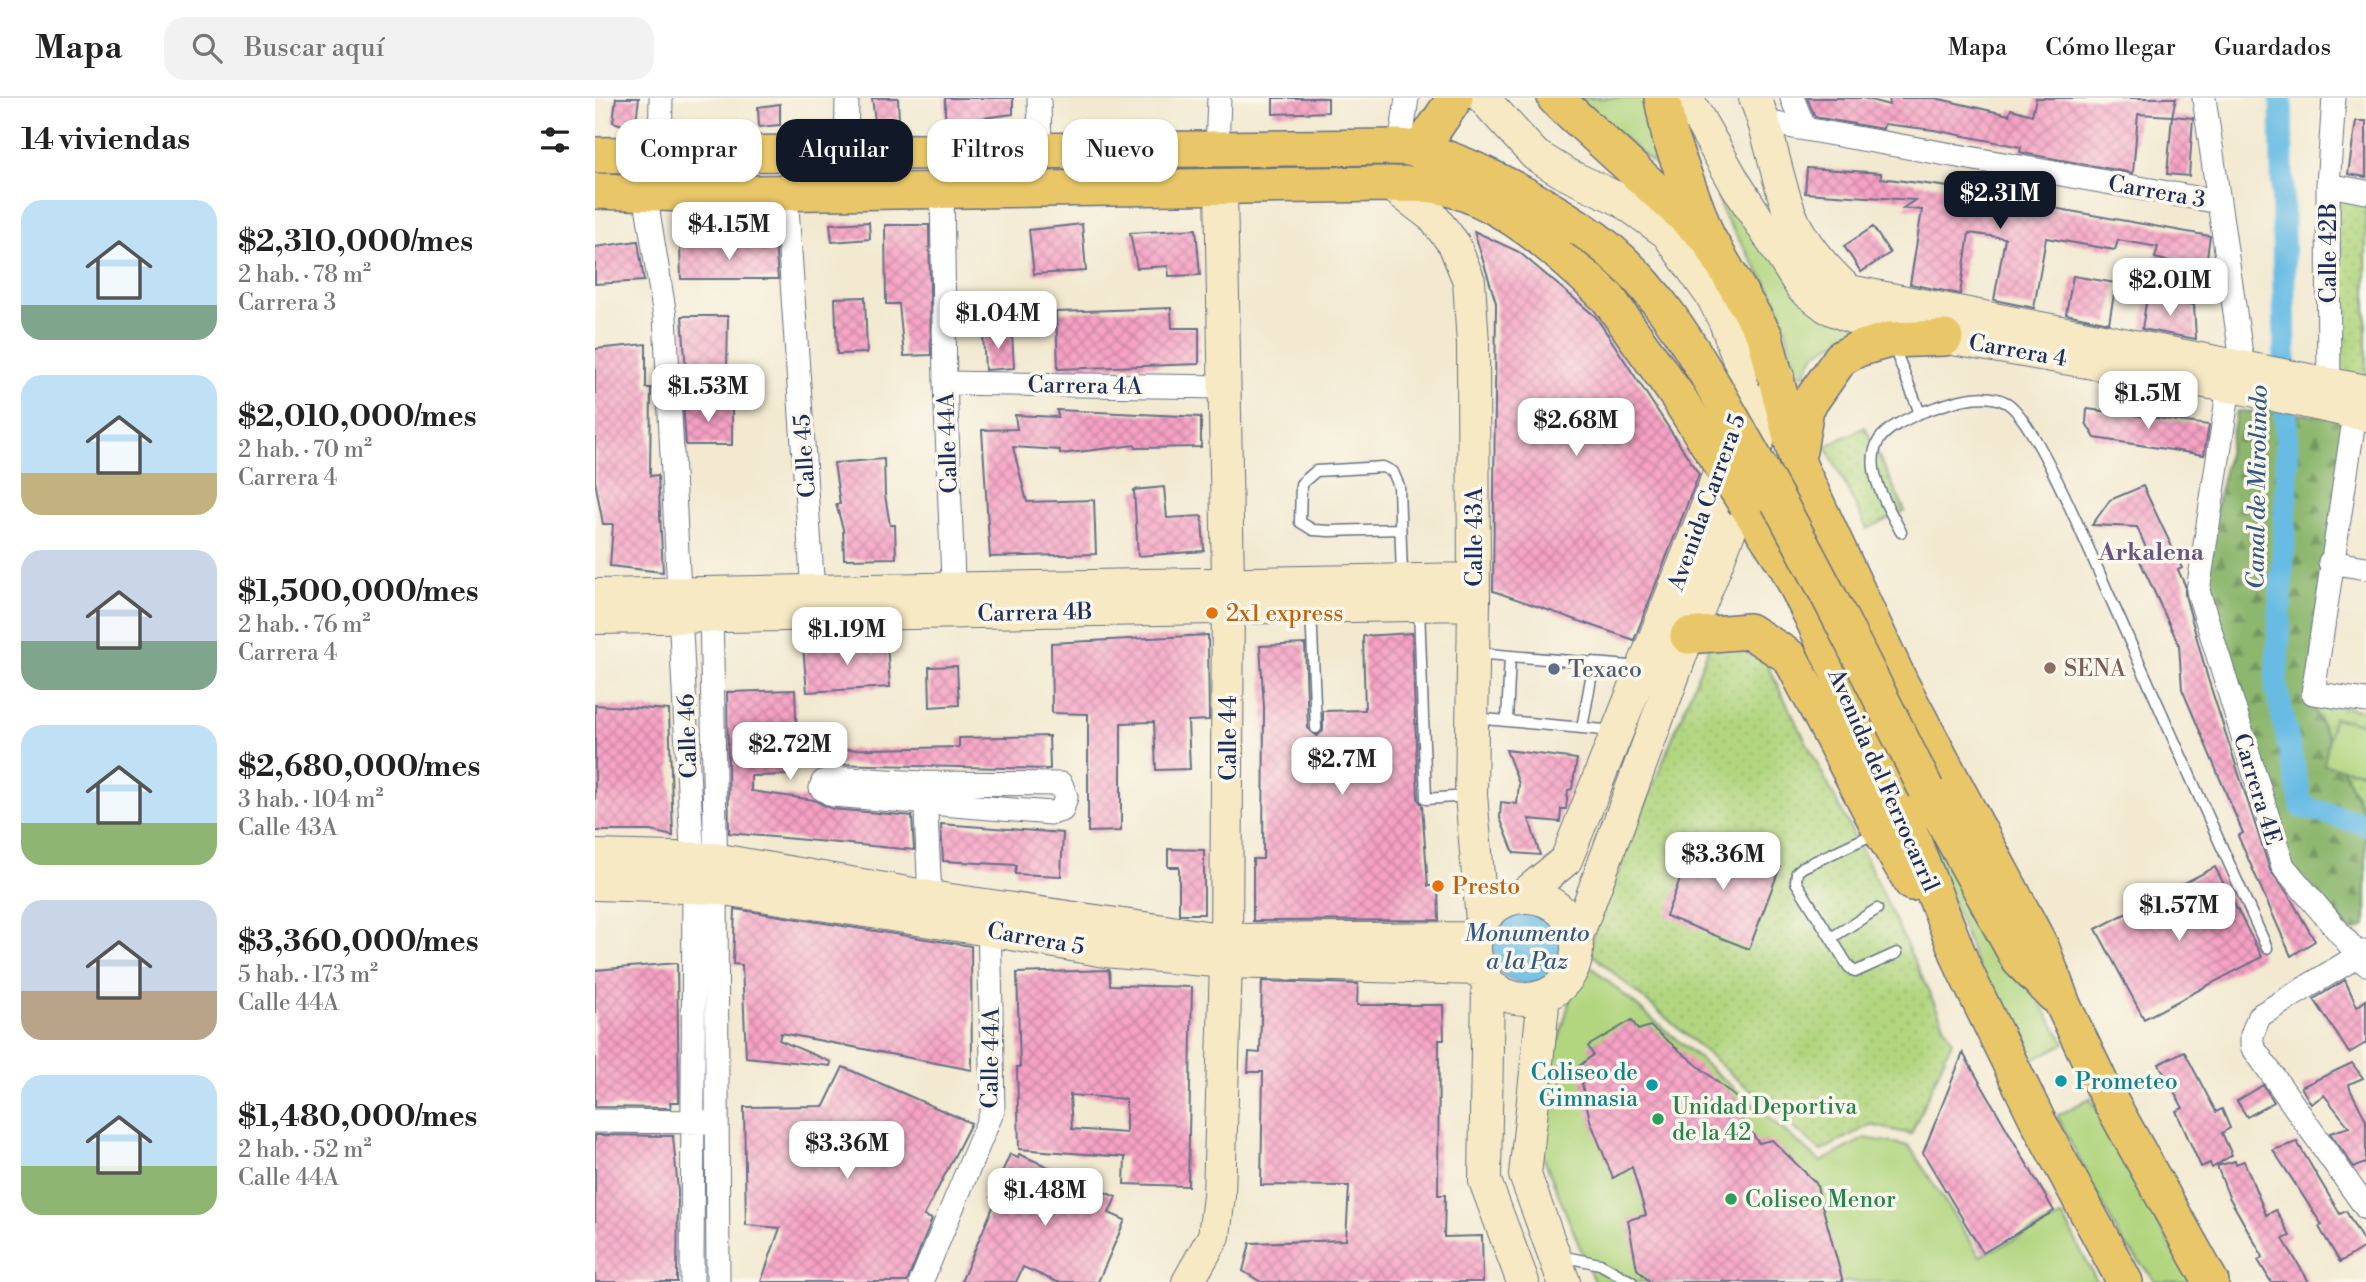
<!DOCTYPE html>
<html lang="es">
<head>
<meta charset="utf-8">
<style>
	body { margin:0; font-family:"Libre Bodoni",serif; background:#f2f2f2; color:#222; height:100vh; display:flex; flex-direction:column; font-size:26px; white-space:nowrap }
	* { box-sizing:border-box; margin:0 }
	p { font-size:23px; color:#767676 }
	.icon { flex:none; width:38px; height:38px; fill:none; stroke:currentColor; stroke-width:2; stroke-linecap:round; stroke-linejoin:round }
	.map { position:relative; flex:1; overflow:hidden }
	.details { display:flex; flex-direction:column; background:#fff; width:595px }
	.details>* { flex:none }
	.top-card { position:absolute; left:21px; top:21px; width:665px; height:63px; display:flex; gap:14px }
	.price { position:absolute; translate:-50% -60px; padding:0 16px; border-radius:14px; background:#fff; color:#222; font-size:23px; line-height:46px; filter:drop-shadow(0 2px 4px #0008) }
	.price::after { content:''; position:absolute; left:50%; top:42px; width:21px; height:16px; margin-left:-10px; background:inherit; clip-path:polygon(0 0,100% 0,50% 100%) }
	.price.current { background:#111827; color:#fff }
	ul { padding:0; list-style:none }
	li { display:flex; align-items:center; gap:21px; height:175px; padding:0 21px }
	li span { display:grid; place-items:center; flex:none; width:196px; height:140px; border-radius:21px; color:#555 }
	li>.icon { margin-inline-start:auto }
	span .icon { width:84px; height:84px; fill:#fffc; stroke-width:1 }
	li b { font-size:30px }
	h2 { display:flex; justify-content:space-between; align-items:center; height:84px; padding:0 21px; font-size:30px }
	.pill { padding:0 24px; border-radius:21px; background:#fff; box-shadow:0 2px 5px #0004; font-size:24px; line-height:63px }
	.pill.current { background:#111827; color:#fff }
	header { display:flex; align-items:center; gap:42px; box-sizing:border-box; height:98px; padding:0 35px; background:#fff; border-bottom:2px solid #e0e0e0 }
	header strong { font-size:33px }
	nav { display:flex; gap:38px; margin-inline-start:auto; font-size:24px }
	.search { width:490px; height:63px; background:#f2f2f2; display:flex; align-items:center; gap:18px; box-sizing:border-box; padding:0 24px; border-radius:21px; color:#767676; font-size:26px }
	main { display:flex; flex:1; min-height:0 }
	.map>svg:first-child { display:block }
	.grass { fill:url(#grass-dots); stroke:#66826f; stroke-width:2 }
	.forest { fill:url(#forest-firs); stroke:#547366; stroke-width:2 }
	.garden { fill:#b2d680; stroke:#66826f; stroke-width:2 }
	.water { fill:#68bce4; stroke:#4276a1; stroke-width:2 }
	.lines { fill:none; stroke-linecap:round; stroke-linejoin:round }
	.canal { stroke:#68bce4; stroke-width:23 }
	.building { fill:url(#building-cross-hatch); fill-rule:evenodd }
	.lane-casing { stroke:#667086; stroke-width:13 }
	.street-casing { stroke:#667086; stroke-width:25 }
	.secondary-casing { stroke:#667086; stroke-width:34 }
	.primary-casing { stroke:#667086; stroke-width:38 }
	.lane { stroke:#fff; stroke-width:10 }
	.street { stroke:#fff; stroke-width:23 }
	.secondary { stroke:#f6e9c3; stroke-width:32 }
	.primary { stroke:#e9c769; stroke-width:35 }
	.primary-bridge-casing { stroke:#667086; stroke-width:38; stroke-linecap:butt }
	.primary-bridge { stroke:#e9c769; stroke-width:35 }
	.food-dot { fill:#e8710a; stroke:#fbf7ec; stroke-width:2.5 }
	.education-dot { fill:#8d6e63; stroke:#fbf7ec; stroke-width:2.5 }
	.service-dot { fill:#5c6f8a; stroke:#fbf7ec; stroke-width:2.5 }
	.culture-dot { fill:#0f9aa8; stroke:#fbf7ec; stroke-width:2.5 }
	.leisure-dot { fill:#2e9e5b; stroke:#fbf7ec; stroke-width:2.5 }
	.labels { text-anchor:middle; stroke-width:7; stroke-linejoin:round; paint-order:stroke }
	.street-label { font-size:23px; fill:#1b2f5e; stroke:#fbf7ec }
	.food-label { font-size:23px; fill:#c56008; stroke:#fbf7ec; text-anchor:start }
	.education-label { font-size:23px; fill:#785e54; stroke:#fbf7ec; text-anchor:start }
	.service-label { font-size:23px; fill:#4e5e75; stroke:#fbf7ec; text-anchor:start }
	.culture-label { font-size:23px; fill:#0d838f; stroke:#fbf7ec; text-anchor:end }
	.leisure-label { font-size:23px; fill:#27864d; stroke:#fbf7ec; text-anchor:start }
	.water-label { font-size:24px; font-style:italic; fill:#325986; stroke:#fbf7ec }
	.neighbourhood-label { font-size:24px; font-weight:bold; fill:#685782; stroke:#fbf7ec }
</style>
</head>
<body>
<header>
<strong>Mapa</strong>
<div class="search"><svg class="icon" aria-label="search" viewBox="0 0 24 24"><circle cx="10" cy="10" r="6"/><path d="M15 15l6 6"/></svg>Buscar aquí</div>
<nav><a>Mapa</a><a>Cómo llegar</a><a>Guardados</a></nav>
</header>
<main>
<section class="details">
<h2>14 viviendas<svg class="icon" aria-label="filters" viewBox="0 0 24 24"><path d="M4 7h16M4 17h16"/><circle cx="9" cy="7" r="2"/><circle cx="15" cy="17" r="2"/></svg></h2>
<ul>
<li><span style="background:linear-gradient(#bfe0f5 75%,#7fa58c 0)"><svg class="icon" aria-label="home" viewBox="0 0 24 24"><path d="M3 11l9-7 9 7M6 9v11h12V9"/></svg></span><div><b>$2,310,000/mes</b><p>2 hab. · 78 m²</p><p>Carrera 3</p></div></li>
<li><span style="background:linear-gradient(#bfe0f5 70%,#c2b280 0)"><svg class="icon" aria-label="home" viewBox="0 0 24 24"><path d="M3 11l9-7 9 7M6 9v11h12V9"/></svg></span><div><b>$2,010,000/mes</b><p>2 hab. · 70 m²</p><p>Carrera 4</p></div></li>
<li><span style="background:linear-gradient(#c9d6e8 65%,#7fa58c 0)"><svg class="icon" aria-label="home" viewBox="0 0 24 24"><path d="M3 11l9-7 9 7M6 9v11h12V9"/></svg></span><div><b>$1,500,000/mes</b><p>2 hab. · 76 m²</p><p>Carrera 4</p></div></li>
<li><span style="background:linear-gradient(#bfe0f5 70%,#8fb573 0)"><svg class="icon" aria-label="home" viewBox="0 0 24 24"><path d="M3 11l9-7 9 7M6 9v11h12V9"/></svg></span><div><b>$2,680,000/mes</b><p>3 hab. · 104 m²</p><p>Calle 43A</p></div></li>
<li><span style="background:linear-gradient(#c9d6e8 65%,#b9a48a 0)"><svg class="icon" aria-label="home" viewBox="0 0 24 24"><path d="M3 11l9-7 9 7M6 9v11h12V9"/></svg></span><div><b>$3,360,000/mes</b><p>5 hab. · 173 m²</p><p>Calle 44A</p></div></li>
<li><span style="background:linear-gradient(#bfe0f5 65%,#8fb573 0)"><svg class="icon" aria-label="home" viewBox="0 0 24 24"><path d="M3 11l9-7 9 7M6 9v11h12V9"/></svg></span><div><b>$1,480,000/mes</b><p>2 hab. · 52 m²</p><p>Calle 44A</p></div></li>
</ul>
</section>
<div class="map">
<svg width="1771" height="1184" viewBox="0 0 1771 1184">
	<defs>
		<pattern id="grass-dots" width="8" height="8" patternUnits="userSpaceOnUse" patternTransform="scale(1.75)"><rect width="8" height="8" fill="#b2d680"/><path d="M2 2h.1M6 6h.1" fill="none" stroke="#98b871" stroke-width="1.8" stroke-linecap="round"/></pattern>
		<pattern id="forest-firs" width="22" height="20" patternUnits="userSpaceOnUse" patternTransform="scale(1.75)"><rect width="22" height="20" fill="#8db76e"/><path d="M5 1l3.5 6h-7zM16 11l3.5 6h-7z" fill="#72955e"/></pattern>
		<pattern id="building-cross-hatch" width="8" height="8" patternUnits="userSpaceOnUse" patternTransform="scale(1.75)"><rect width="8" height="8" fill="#f7a2c4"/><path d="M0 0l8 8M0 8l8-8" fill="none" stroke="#c784a2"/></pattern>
	</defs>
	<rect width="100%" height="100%" fill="#fbf7ec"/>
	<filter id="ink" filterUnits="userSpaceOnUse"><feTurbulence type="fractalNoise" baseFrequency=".0143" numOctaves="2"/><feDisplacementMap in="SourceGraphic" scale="14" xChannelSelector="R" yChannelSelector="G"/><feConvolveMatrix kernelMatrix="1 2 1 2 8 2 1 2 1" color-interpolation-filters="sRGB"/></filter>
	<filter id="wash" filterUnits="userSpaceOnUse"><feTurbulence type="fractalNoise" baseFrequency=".00686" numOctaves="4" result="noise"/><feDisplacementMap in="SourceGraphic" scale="28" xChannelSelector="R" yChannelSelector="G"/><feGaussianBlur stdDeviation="1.57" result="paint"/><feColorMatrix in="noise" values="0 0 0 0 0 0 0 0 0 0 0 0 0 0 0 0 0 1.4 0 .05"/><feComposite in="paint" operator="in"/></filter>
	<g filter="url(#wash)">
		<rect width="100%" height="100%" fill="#f2e9d0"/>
		<path class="grass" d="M1734 90 1771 97V292L1735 286Z
			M1270 329 1310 413 1272 431 1231 348Z
			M1118 539 1170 563 1275 769 1357 943 1316 1036 1275 1027 1226 1053 992 852Z
			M1715 603 1771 613V726Z"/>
		<path class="forest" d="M1642 313 1762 319 1715 603 1771 719V827L1757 834 1689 763 1604 491Z"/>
		<path class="garden" d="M983 0H1058L1084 88Z
			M1107 34 1266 230 1220 256 1208 278 1203 274 1182 202 1128 116Z
			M1738 620 1771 626V675L1729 667Z
			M1324 712 1470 945 1432 965 1379 860Z
			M996 869 1226 1064 1270 1040 1314 1048 1385 1158 1468 1118 1502 1184H999L945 1051 955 973 977 895 984 881Z
			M1495 1000 1596 1184H1561L1525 1140 1462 1018Z"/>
		<path class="water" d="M895 849a37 37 0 1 1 74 0a37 37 0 1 1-74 0Z"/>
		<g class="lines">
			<path class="canal" d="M1686 0 1692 386 1681 588 1707 709 1771 726"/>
		</g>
		<g id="blocks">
			<path class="building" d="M21 0H44L40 31 18 24Z
				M277 0H303L304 22 280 23Z
				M350 0H418V16L350 25Z
				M678 0H733V14L678 16Z
				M1212 0H1268L1294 7 1295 0H1340L1414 17 1416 11 1437 17 1441 0H1581L1577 18 1543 16 1538 75 1433 56 1425 54 1426 49 1339 32 1289 26 1288 31 1220 19Z
				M185 6V27L164 29 163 9Z
				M1577 18 1598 20 1594 78 1572 76Z
				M1761 23H1771V79L1753 76Z
				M1212 70 1286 75V80L1414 97V102L1615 138 1610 173 1560 160 1563 149 1523 142 1520 152 1451 140 1439 210 1399 202 1410 140 1374 135 1365 196 1315 186 1327 112 1308 110 1320 102 1210 95Z
				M274 124 275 141 237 144 235 126Z
				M487 126 491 173 439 176 434 132Z
				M290 127H334L336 257 309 258 304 206H291Z
				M1278 129 1295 155 1266 174 1249 148Z
				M601 131 605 177 574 178 573 168 542 170 535 135Z
				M879 133 924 154 1001 219 1104 376 1039 542 898 493 901 205Z
				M43 143 49 183 0 186V149Z
				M180 145 183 181H86L85 148Z
				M1478 178 1521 185 1514 225 1471 216Z
				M270 199 272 255 242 256 240 200Z
				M1552 199 1599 207 1601 241 1547 231Z
				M576 210 577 230H604V266L463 271 461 214Z
				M87 218H133L132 273H91Z
				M417 234 419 270 390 272 388 235Z
				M51 246V290H56L55 378 63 377 68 474 15 468 18 426H8L0 383V251Z
				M88 305H137V347H91Z
				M1492 311 1614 327 1609 357 1500 340 1491 325Z
				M462 312 606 319V349L541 350 540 347 465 356V352L418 349 432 404 499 402 501 456 395 459 387 332 422 331 420 317 463 319Z
				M289 361 290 397 295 427H300L301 460 249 461 248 431 241 406H245L239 365Z
				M1548 388 1587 470 1583 472 1590 487V497L1613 581 1675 772 1693 796 1720 843 1696 858 1643 738 1648 735 1587 591 1584 547 1544 461 1554 457 1542 429 1497 427 1515 402Z
				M569 389 572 420 607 418 609 453 543 458 539 392Z
				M817 535 823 701 827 707 833 788H843L844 822 658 823V761H668L669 609 665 548 710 546 713 630 722 638 728 633V613L770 612 768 538Z
				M613 537 614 622 593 623 595 671 561 672 559 624 526 625V733L493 734V616L457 615 456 545Z
				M292 545 295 589 212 594 208 549Z
				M362 568 364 607 335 609 334 569Z
				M200 592 202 643 191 644 193 677 156 678V693L219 702 237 711 317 718 319 752 134 735 132 594Z
				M0 607 74 612 78 738 56 733H0Z
				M454 638 455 671 234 666V652L364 649V640Z
				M911 652 982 661 977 691 973 692 971 711H966L965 724 934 721 945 757 919 755 905 720 906 704 922 706 924 686Z
				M346 726 468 735 466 778 420 776 421 767 348 763Z
				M1102 737 1185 769 1154 851 1071 818Z
				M573 751 609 752V816H584V769H573Z
				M1620 769 1667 859 1549 921 1501 831Z
				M140 811 376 848 377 972 186 935 184 942 236 964 235 968 151 959 147 867 138 866Z
				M82 865 84 1004H75L76 1010 0 1009V872Z
				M514 872 515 887 597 889 593 1088 529 1086 530 1059 424 1051 422 969H425L422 875ZM475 997 531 1001V1035L477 1031Z
				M1750 882 1762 909 1771 902V945L1754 955 1719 901Z
				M667 883 763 886 762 907H848L849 942H844L843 1097H850L849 1139 887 1138 888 1184H666L648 1173 655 1145 751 1142 754 1088 666 1087 668 974H653L654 954 665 955Z
				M1037 922 1043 932 1055 928 1149 1006 1140 1011 1164 1045 1177 1042 1221 1085 1248 1184H1055L1042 1171 1033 1122 1051 1117 1037 1069 1018 1080 995 1022 983 969 998 957 993 948Z
				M1589 953 1621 1014 1627 1011 1635 1030 1627 1035 1637 1057 1617 1070 1615 1065 1606 1069 1581 1013 1588 1010 1564 966Z
				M1368 955 1459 1113 1388 1155 1328 1055Z
				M1757 965 1768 980 1754 986 1755 991 1771 1022V1065L1759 1069 1735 1035 1754 1029 1729 997 1716 1006 1706 989Z
				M248 969 376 1025 329 1118 337 1121 312 1184H166L185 1130 151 1127 149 1009 229 1008Z
				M1668 987 1679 1004 1652 1019 1642 1003Z
				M0 1037 78 1038 83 1093 82 1184H0Z
				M1702 1044 1745 1116 1751 1113 1771 1148 1745 1164 1724 1129 1727 1127 1678 1052Z
				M415 1056 423 1060 424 1056 521 1099 514 1115 530 1122 503 1184H462L428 1169 421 1184H366L401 1102 396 1099Z
				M1640 1063 1641 1066 1649 1063 1671 1117 1681 1112 1695 1138 1688 1141 1714 1184H1676L1663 1162 1668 1159 1634 1099 1622 1068Z"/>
		</g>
	</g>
	<g filter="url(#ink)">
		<use href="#blocks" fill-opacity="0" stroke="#667086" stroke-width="2"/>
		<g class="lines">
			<g class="lane-casing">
				<path id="lane" d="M1298 247 1325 315C1350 306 1387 291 1412 305 1442 323 1501 469 1518 506 1569 621 1620 736 1672 850
					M805 431 734 433 718 432 705 424 706 386 721 373 788 369 798 374 804 388 807 479
					M1306 434C1293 409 1267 370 1284 342 1293 329 1312 321 1325 315
					M716 510 721 630
					M824 510 831 701 872 698
					M881 555 1046 569
					M879 620 1020 633
					M912 623 915 558
					M987 630 999 564
					M1283 734 1208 769 1202 774 1201 784 1254 869 1260 874 1302 855
					M1236 840 1282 811
					M965 1158 1005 1166 1037 1184"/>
			</g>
			<g class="street-casing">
				<path id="street" d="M444 0 445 52
					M1197 0 1209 29
					M1609 0 1650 284
					M1170 24 1624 104
					M805 49 812 0
					M622 52 624 0
					M251 54 252 0
					M65 57 66 0
					M1733 87 1771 94
					M347 92 350 285 359 505
					M50 95 70 218 99 789 97 1184
					M191 95 218 494
					M350 285 631 289
					M1634 288 1603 493 1688 768 1771 866
					M1734 301 1733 87 1739 0
					M1760 315 1718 595 1771 603
					M1735 464 1771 470
					M116 505 121 790 123 1184
					M236 680 328 685 466 686 471 699 467 712 456 715 238 697 226 690 228 684Z
					M330 694 335 799
					M1771 853 1664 918 1657 937V948L1771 1110
					M0 1023 114 1024
					M326 1184 398 1012 394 820"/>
			</g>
			<g class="secondary-casing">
				<path id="secondary" d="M888 0 940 57 971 76 1026 102 1072 135 1118 200 1130 224 1143 259 1149 300 1115 401 971 762 926 799
					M1092 0 1140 85 1207 190 1232 209 1275 227 1651 291 1771 317
					M1160 0C1176 37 1180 77 1195 115 1206 144 1231 172 1254 193L1771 293
					M795 86 838 119 859 146 874 183 878 246 879 506 876 697 887 823
					M0 497 879 481
					M0 520 879 506
					M0 758 119 761 335 799 632 842 880 840
					M0 786 121 790 394 832 510 853 631 864 884 871
					M880 850a51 51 0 1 1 102 0a51 51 0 1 1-102 0Z
					M981 841 1093 538 1137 427 1183 279
					M893 885 890 1083 928 1184
					M949 898 930 1077 969 1184
					M593 1184 619 1138 624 1098 631 864 633 484 626 88"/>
			</g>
			<g class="primary-casing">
				<path id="primary" d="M960 0 1113 140 1170 238 1202 363 1305 584 1447 851 1468 907 1508 990 1616 1184
					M1067 0 1075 40 1111 136
					M826 50 860 0
					M0 57 805 49C855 53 941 101 985 130
					M0 93 94 96 795 86C811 87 828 85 844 88 908 100 967 157 1013 200
					M1204 353 1211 310 1246 260 1263 251 1294 242 1350 240
					M1151 406 1192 469 1216 517 1302 702 1369 871 1443 1023 1530 1184
					M1093 538 1154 533 1195 559 1286 733 1317 785
					M1331 691 1424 862 1459 897"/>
			</g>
			<use href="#lane" class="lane"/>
			<use href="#street" class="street"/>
			<use href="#secondary" class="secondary"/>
			<use href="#primary" class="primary"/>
			<g class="primary-bridge-casing">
				<path id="primary-bridge" d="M985 130C1066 182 1110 274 1157 356 1219 466 1275 578 1331 691
					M1013 200 1083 299 1151 406"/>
			</g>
			<use href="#primary-bridge" class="primary-bridge"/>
		</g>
	</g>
	<g class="food-dot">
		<circle cx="617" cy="515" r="7"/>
		<circle cx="843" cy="788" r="7"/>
	</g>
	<circle class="education-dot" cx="1455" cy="570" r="7"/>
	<circle class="service-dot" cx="959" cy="571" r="7"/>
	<g class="culture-dot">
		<circle cx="1466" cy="983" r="7"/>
		<circle cx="1057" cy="987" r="7"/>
	</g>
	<g class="leisure-dot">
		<circle cx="1063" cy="1021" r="7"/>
		<circle cx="1136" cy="1101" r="7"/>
	</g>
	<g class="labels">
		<g class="street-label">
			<text transform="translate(1562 93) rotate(10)" y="8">Carrera 3</text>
			<text transform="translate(1733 155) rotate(-90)" y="8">Calle 42B</text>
			<text transform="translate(1423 252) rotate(10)" y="8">Carrera 4</text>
			<text transform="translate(490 287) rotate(1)" y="8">Carrera 4A</text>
			<text transform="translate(352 345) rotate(-92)" y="8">Calle 44A</text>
			<text transform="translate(209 358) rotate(-94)" y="8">Calle 45</text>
			<text transform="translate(1111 404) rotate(-70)" y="8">Avenida Carrera 5</text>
			<text transform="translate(879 439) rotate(-90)" y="8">Calle 43A</text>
			<text transform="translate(440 514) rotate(-1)" y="8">Carrera 4B</text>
			<text transform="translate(92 638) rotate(-92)" y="8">Calle 46</text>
			<text transform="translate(633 640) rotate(-90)" y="8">Calle 44</text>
			<text transform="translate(1289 682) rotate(66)" y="8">Avenida del Ferrocarril</text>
			<text transform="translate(1663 691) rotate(73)" y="8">Carrera 4E</text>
			<text transform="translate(441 840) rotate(10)" y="8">Carrera 5</text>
			<text transform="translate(395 960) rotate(-89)" y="8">Calle 44A</text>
		</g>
		<g class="food-label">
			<text x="631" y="523">2x1 express</text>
			<text x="857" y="796">Presto</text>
		</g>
		<g class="education-label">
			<text x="1469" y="578">SENA</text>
		</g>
		<g class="service-label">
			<text x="973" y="579">Texaco</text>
		</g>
		<g class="culture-label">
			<text x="1043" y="982">Coliseo de<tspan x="1043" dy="26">Gimnasia</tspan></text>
			<text x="1480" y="991" text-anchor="start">Prometeo</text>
		</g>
		<g class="leisure-label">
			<text x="1077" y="1016">Unidad Deportiva<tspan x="1077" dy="26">de la 42</tspan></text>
			<text x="1150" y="1109">Coliseo Menor</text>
		</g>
		<g class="water-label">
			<text transform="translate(1662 389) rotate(-89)" y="8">Canal de Mirolindo</text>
			<text x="932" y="843">Monumento<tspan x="932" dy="28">a la Paz</tspan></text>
		</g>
		<g class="neighbourhood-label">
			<text x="1556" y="462">Arkalena</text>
		</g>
	</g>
</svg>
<b class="price current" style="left:1405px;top:133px">$2.31M</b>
<b class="price" style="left:134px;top:164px">$4.15M</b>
<b class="price" style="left:1575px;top:220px">$2.01M</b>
<b class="price" style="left:403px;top:253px">$1.04M</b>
<b class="price" style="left:113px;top:326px">$1.53M</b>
<b class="price" style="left:1553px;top:333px">$1.5M</b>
<b class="price" style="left:981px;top:360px">$2.68M</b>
<b class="price" style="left:252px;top:569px">$1.19M</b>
<b class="price" style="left:195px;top:684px">$2.72M</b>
<b class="price" style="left:747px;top:699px">$2.7M</b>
<b class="price" style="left:1128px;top:794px">$3.36M</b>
<b class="price" style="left:1584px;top:845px">$1.57M</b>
<b class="price" style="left:252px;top:1083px">$3.36M</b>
<b class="price" style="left:450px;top:1130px">$1.48M</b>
<div class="top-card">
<a class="pill">Comprar</a>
<a class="pill current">Alquilar</a>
<a class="pill">Filtros</a>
<a class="pill">Nuevo</a>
</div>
</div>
</main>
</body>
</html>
